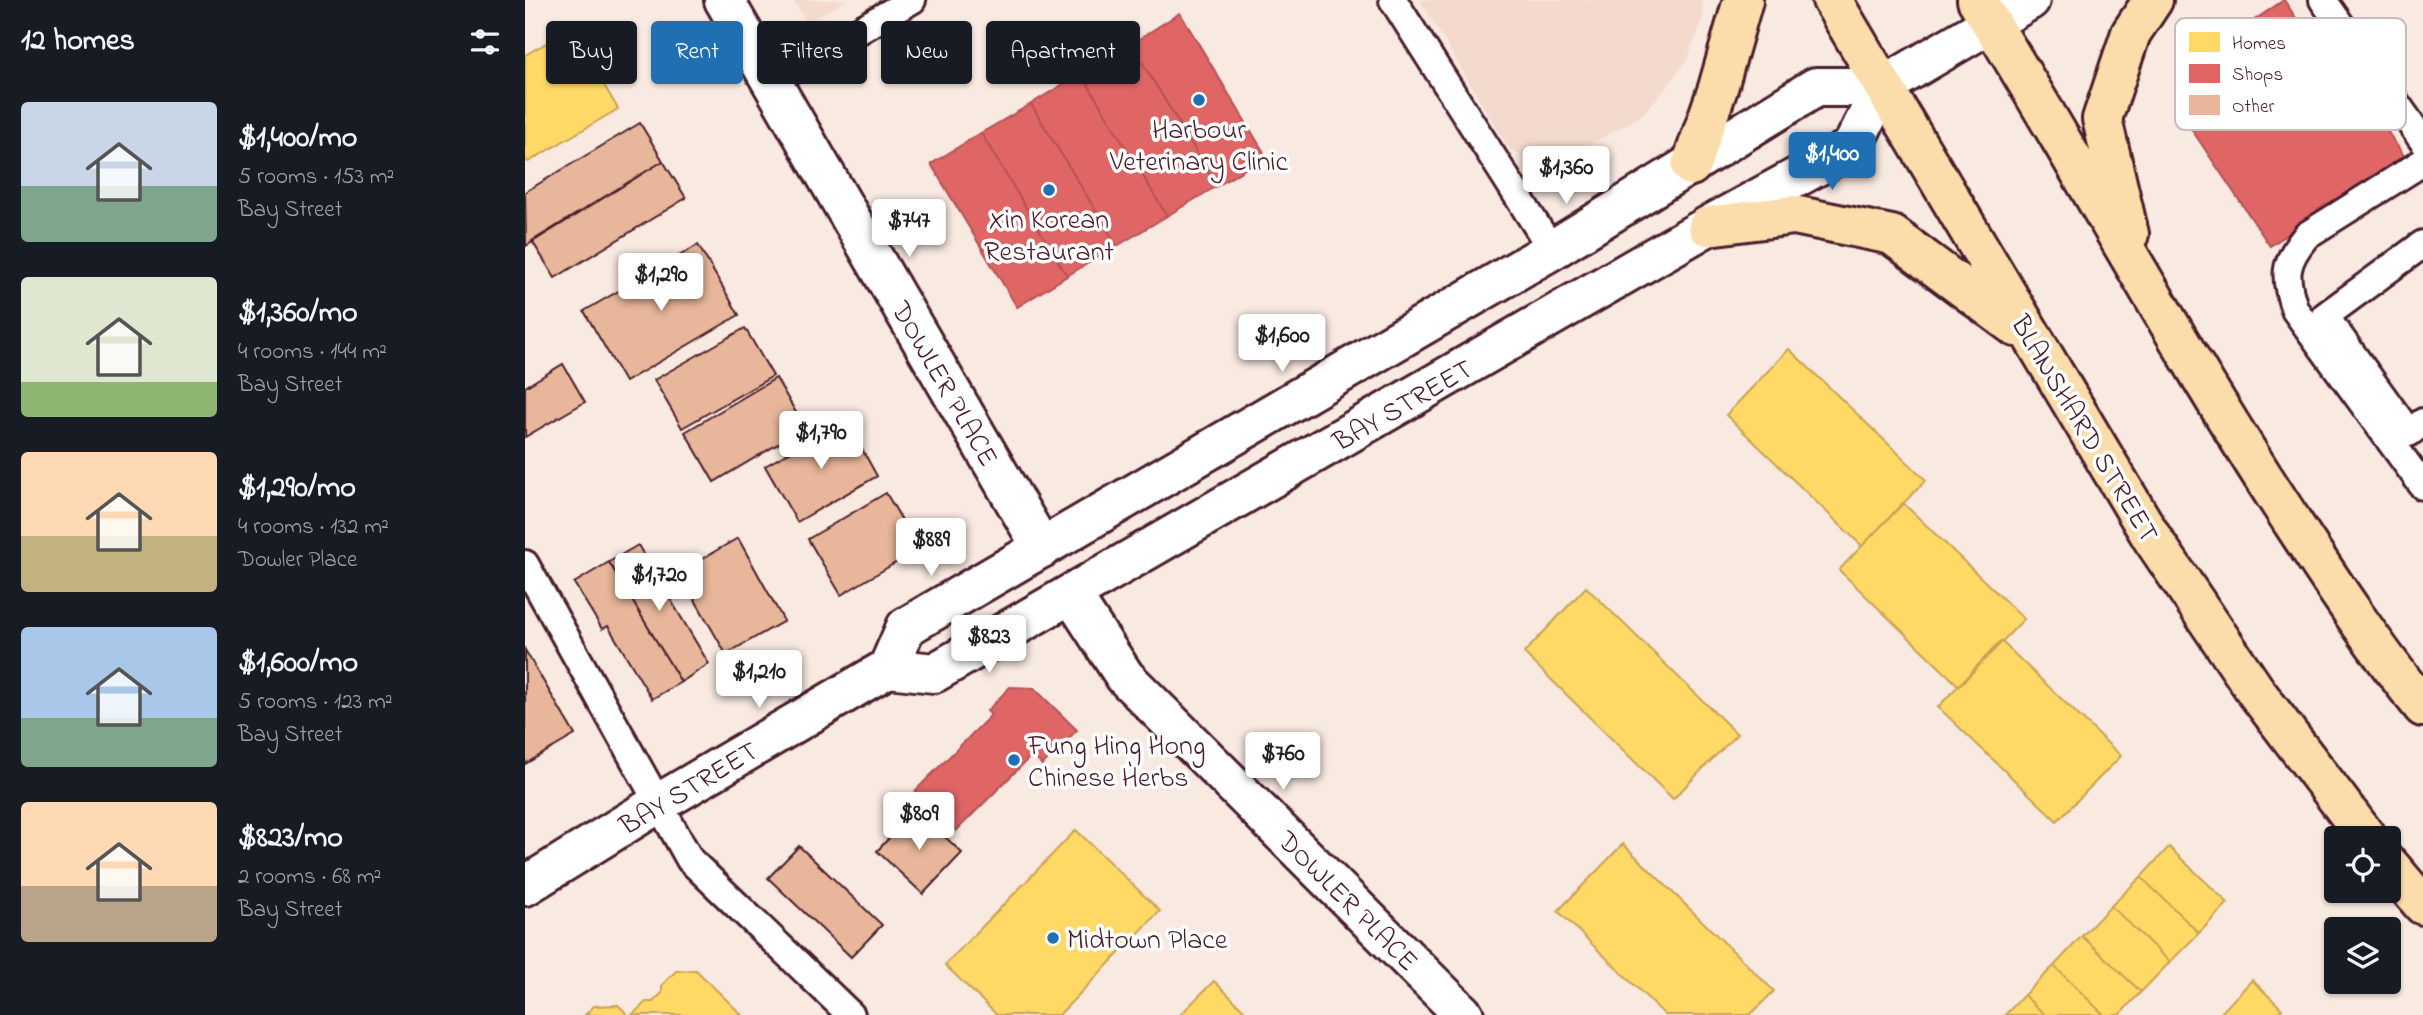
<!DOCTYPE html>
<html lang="en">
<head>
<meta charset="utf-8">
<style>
	body { margin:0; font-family:"Indie Flower",sans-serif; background:#20242c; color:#f1f3f6; height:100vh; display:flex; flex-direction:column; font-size:26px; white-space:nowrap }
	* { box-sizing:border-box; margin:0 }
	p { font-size:23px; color:#9ea1a6 }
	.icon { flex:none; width:38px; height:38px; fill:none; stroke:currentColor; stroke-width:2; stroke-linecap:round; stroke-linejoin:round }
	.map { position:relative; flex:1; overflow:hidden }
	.side { display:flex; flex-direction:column; background:#171b24; width:525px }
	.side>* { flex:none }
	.guide { position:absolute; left:21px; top:21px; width:665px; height:63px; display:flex; gap:14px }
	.buttons { position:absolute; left:1799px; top:826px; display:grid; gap:14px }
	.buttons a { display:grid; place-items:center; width:77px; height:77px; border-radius:7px; background:#171b24; box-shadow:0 2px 5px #0004; font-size:35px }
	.price { position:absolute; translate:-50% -60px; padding:0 16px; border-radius:7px; background:#fff; color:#222; font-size:23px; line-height:46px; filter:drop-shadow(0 2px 4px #0008) }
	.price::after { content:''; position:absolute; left:50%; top:42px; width:21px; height:16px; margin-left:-10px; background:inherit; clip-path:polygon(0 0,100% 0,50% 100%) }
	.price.on { background:#1f6fb2; color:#fff }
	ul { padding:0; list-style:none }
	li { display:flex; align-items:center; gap:21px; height:175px; padding:0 21px }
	li span { display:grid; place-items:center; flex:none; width:196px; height:140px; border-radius:7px; color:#555 }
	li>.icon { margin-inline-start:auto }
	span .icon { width:84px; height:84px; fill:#fffc; stroke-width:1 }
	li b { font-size:30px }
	h2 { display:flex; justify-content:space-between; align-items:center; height:84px; padding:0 21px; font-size:30px }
	.tag { padding:0 24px; border-radius:7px; background:#171b24; box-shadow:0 2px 5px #0004; font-size:24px; line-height:63px }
	.tag.on { background:#1f6fb2; color:#fff }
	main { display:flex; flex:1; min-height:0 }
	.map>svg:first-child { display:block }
	.built { fill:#f3dacc }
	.homes { fill:#ffd966; stroke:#c9a154; stroke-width:2 }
	.shops { fill:#e06666; stroke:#b35154; stroke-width:2 }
	.building { fill:#e8b69a; stroke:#4a1f2b; stroke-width:2 }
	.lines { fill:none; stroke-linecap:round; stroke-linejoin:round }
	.lane-casing { stroke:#4a1f2b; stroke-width:32 }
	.street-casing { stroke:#4a1f2b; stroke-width:44 }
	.secondary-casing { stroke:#4a1f2b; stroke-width:44 }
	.primary-casing { stroke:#4a1f2b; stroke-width:44 }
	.lane { stroke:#fff; stroke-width:26 }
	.street { stroke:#fff; stroke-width:38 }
	.secondary { stroke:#fff; stroke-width:38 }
	.primary { stroke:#faddab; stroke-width:38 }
	.poi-dot { fill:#1f6fb2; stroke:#fff; stroke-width:2.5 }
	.labels { text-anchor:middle; stroke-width:7; stroke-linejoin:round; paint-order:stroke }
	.poi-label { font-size:28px; fill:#4a1f2b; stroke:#fff }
	.street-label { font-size:28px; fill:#4a1f2b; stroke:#fff }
	.key { fill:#fff; stroke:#c9bcbf; stroke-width:2 }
	.key-label { font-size:19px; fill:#4a1f2b }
</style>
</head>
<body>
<main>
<section class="side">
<h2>12 homes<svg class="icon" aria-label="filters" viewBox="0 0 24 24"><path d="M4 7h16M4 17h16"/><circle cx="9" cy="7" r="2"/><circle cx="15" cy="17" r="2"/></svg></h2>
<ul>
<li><span style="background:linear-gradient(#c9d6e8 60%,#7fa58c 0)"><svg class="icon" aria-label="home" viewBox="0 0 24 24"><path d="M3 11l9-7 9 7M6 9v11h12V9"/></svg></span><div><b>$1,400/mo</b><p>5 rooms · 153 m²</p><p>Bay Street</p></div></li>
<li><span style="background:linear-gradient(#dfe7d0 75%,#8fb573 0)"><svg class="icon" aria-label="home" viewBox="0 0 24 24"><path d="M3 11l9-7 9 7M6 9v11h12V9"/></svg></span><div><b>$1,360/mo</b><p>4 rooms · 144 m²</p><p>Bay Street</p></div></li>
<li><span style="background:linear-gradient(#ffd9b3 60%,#c2b280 0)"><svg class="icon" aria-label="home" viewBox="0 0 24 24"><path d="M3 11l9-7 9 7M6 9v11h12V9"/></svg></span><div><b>$1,290/mo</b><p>4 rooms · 132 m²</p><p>Dowler Place</p></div></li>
<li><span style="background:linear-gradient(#a9c7e8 65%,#7fa58c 0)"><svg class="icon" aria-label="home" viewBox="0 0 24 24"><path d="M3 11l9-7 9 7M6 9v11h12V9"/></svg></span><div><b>$1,600/mo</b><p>5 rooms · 123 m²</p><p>Bay Street</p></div></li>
<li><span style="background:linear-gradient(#ffd9b3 60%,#b9a48a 0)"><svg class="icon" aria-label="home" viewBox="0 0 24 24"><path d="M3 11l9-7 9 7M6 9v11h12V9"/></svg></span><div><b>$823/mo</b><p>2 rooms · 68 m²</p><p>Bay Street</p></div></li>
</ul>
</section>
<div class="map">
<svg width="1898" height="1015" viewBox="0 0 1898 1015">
	<rect width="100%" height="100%" fill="#f8e9e1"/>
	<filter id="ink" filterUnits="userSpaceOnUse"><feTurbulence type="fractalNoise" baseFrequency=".0143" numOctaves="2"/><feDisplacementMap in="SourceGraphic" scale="14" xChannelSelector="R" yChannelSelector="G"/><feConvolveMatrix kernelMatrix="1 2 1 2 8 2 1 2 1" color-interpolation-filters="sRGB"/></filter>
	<g filter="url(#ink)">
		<path class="built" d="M268 0H322L282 23Z
			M895 0H1177L1178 17 1163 58 1139 91 1114 117 1025 166 985 150Z"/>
		<path class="homes" d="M46 29 93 109 3 162 0 158V55Z
			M1264 349 1401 480 1337 546 1201 415Z
			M1378 503 1499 619 1434 686 1314 570Z
			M1061 587 1212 734 1148 799 999 653Z
			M1476 641 1596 756 1532 821 1413 707Z
			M551 830 635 911 534 1015H472L420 965Z
			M1098 844 1249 991 1225 1015H1140L1033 911Z
			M1644 847 1703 903 1674 933 1616 877Z
			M1616 877 1674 933 1645 962 1586 906Z
			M1586 906 1645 962 1616 992 1557 936Z
			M1557 936 1616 992 1594 1015H1579L1529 966Z
			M1529 966 1579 1015H1520L1499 995Z
			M171 970 217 1015H107L121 1002H128L137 993V985L151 971Z
			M1727 980 1757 1009 1751 1015H1694Z
			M689 981 724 1015H655Z
			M1499 995 1520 1015H1480Z
			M93 1005 103 1015H60L69 1006Z"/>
		<path class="shops" d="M1759 0 1783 36 1794 30 1879 156 1745 246 1665 127 1706 99 1676 56Z
			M655 13 741 156 692 186 606 44Z
			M606 44 692 186 642 216 556 73Z
			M556 73 642 216 592 246 506 104Z
			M506 104 592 246 542 276 456 133Z
			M456 133 542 276 492 307 406 164Z
			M485 687 509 688 552 730 517 765 507 755 431 831 390 791 466 715 462 711Z"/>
		<path class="building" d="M115 123 138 161 1 246 0 192Z
			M138 161 161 198 30 278 7 241Z
			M173 245 214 315 100 382 59 311Z
			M220 328 248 376 157 428 129 380Z
			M38 364 60 402 0 437V387Z
			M251 378 280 428 189 482 160 432Z
			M321 420 352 476 272 522 240 466Z
			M361 493 394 549 316 595 283 539Z
			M213 538 259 621 201 654 154 572Z
			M113 545 184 664 156 682 84 562Z
			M84 562 156 682 127 699 83 626 77 629 49 583Z
			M0 650 50 735 0 764Z
			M391 809 437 853 398 894 352 851Z
			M274 846 357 925 326 957 243 878Z"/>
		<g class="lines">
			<g class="lane-casing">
				<path id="lane" d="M868 0 1027 250
					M1798 0 1898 141
					M246 81 387 0
					M1898 162 1782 235C1759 262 1758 276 1770 310L1898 486
					M1898 244 1800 316 1884 433 1898 422
					M0 564 165 860 326 1015"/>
			</g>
			<g class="street-casing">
				<path id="street" d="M199 0 517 548
					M546 594 600 677 939 1015"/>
			</g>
			<g class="secondary-casing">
				<path id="secondary" d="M363 668 381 627 1027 250 1291 87H1357L1505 0
					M0 886 134 803 363 668 409 673 1183 226 1327 147 1357 87"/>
			</g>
			<g class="primary-casing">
				<path id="primary" d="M1307 0 1627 538 1732 693 1842 838
					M1452 0C1558 171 1653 348 1764 517 1806 581 1849 647 1898 707
					M1166 166 1193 88 1218 0
					M1183 226 1269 215 1367 235 1491 327
					M1604 234 1577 119 1606 33 1628 0
					M1864 865 1898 905"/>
			</g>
			<use href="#lane" class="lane"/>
			<use href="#street" class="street"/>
			<use href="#secondary" class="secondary"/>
			<use href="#primary" class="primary"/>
		</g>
	</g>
	<g class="poi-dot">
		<circle cx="674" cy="100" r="7"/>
		<circle cx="524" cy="190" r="7"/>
		<circle cx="489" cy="760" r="7"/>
		<circle cx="528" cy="938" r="7"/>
	</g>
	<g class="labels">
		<g class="poi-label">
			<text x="674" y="138">Harbour<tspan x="674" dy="32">Veterinary Clinic</tspan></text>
			<text x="524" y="228">Xin Korean<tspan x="524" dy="32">Restaurant</tspan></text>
			<text x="503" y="754" text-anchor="start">Fung Hing Hong<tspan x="503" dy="32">Chinese Herbs</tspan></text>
			<text x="542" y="948" text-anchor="start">Midtown Place</text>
		</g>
		<g class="street-label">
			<text transform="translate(421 383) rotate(60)" y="10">DOWLER PLACE</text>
			<text transform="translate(877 404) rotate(-30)" y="10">BAY STREET</text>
			<text transform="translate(1561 428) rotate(59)" y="10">BLANSHARD STREET</text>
			<text transform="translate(163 787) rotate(-31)" y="10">BAY STREET</text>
			<text transform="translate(824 900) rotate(45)" y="10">DOWLER PLACE</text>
		</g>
	</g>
	<rect x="1650" y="18" width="231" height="112" rx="10" class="key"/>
	<rect x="1664" y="32" width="31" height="20" fill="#ffd966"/>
	<rect x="1664" y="64" width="31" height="19" fill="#e06666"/>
	<rect x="1664" y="95" width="31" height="20" fill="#e8b69a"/>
	<g class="key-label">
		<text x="1707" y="49">Homes</text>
		<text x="1707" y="80">Shops</text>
		<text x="1707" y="112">Other</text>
	</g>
</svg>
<div class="buttons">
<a><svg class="icon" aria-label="locate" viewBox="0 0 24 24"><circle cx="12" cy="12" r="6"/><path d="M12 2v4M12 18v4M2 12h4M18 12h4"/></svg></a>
<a><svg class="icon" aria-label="layers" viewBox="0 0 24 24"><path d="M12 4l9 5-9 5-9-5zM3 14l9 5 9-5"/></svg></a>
</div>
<b class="price on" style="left:1307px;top:192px">$1,400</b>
<b class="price" style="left:1041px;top:206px">$1,360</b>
<b class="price" style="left:384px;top:259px">$747</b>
<b class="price" style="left:136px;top:313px">$1,290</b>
<b class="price" style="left:757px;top:374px">$1,600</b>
<b class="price" style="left:296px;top:471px">$1,790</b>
<b class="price" style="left:406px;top:578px">$889</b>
<b class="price" style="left:134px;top:613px">$1,720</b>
<b class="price" style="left:464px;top:675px">$823</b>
<b class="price" style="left:234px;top:710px">$1,210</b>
<b class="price" style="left:758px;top:792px">$760</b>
<b class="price" style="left:394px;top:852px">$809</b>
<div class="guide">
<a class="tag">Buy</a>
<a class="tag on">Rent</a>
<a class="tag">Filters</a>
<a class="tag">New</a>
<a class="tag">Apartment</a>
</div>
</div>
</main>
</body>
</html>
